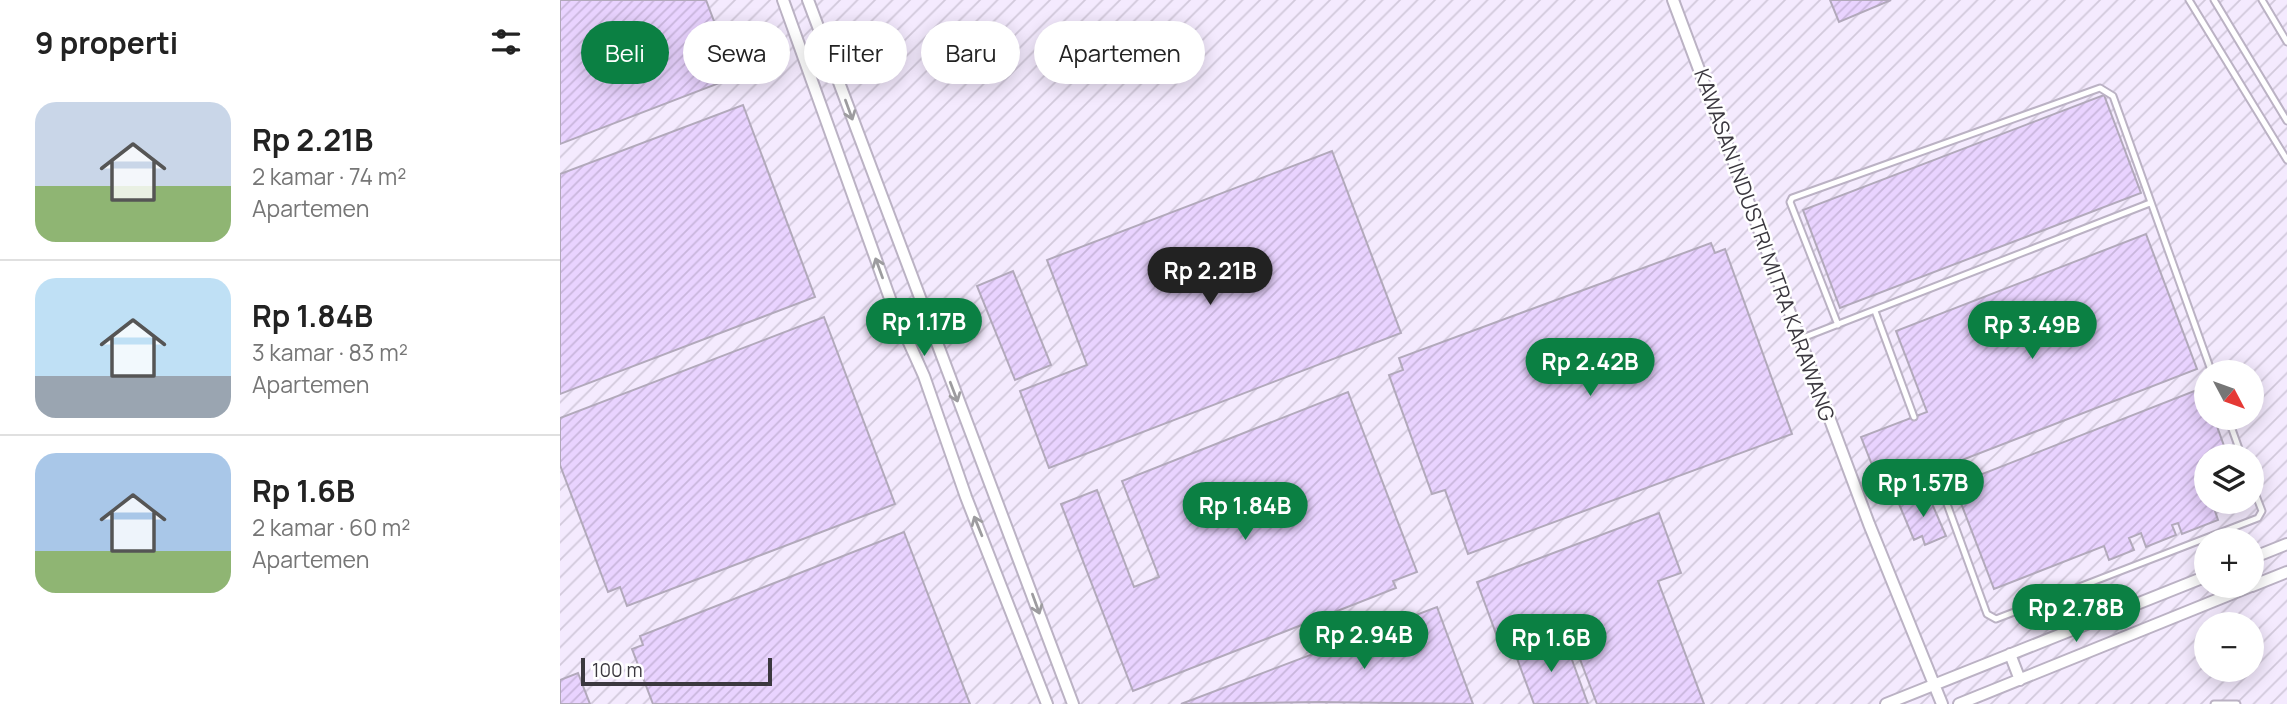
<!DOCTYPE html>
<html lang="id">
<head>
<meta charset="utf-8">
<style>
	body { margin:0; font-family:Manrope,sans-serif; background:#f6f6f6; color:#222; height:100vh; display:flex; flex-direction:column; font-size:26px; white-space:nowrap }
	* { box-sizing:border-box; margin:0 }
	p { font-size:23px; color:#767676 }
	.icon { flex:none; width:38px; height:38px; fill:none; stroke:currentColor; stroke-width:2; stroke-linecap:round; stroke-linejoin:round }
	.map { position:relative; flex:1; overflow:hidden }
	.panel { display:flex; flex-direction:column; background:#fff; width:560px }
	.panel>* { flex:none }
	.guide { position:absolute; left:21px; top:21px; width:665px; height:63px; display:flex; gap:14px }
	.needle { width:46px; rotate:131deg }
	.buttons { position:absolute; left:1634px; top:360px; display:grid; gap:14px }
	.buttons a { display:grid; place-items:center; width:70px; height:70px; border-radius:50%; background:#fff; box-shadow:0 4px 18px #0003; font-size:35px }
	.scale { position:absolute; left:21px; bottom:18px; width:191px; box-sizing:border-box; padding-left:7px; border:4px solid #3b383f; border-top:0; font-size:19px; line-height:24px; white-space:nowrap; color:#3b383f; -webkit-text-stroke:5px #fff; paint-order:stroke }
	.price { position:absolute; translate:-50% -60px; padding:0 16px; border-radius:24px; background:#0b8043; color:#fff; font-size:23px; line-height:46px; filter:drop-shadow(0 2px 4px #0008) }
	.price::after { content:''; position:absolute; left:50%; top:42px; width:21px; height:16px; margin-left:-10px; background:inherit; clip-path:polygon(0 0,100% 0,50% 100%) }
	.price.current { background:#222; color:#fff }
	ul { padding:0; list-style:none }
	li { display:flex; align-items:center; gap:21px; height:175px; padding:0 35px }
	li+li { border-top:2px solid #e0e0e0 }
	li span { display:grid; place-items:center; flex:none; width:196px; height:140px; border-radius:21px; color:#555 }
	li>.icon { margin-inline-start:auto }
	span .icon { width:84px; height:84px; fill:#fffc; stroke-width:1 }
	li b { font-size:30px }
	h2 { display:flex; justify-content:space-between; align-items:center; height:84px; padding:0 35px; font-size:30px }
	.tag { padding:0 24px; border-radius:32px; background:#fff; box-shadow:0 4px 18px #0003; font-size:24px; line-height:63px }
	.tag.current { background:#0b8043; color:#fff }
	main { display:flex; flex:1; min-height:0 }
	.map>svg:first-child { display:block }
	.industrial { fill:url(#industrial-furrows); fill-rule:evenodd }
	.building { fill:url(#building-hatch); stroke:#b2a9bb; stroke-width:2 }
	.lines { fill:none; stroke-linecap:round; stroke-linejoin:round }
	.service-casing { stroke:#bbb2c4; stroke-width:9 }
	.minor-casing { stroke:#bbb2c4; stroke-width:14 }
	.service { stroke:#fff; stroke-width:5 }
	.minor { stroke:#fff; stroke-width:10 }
	.oneway { stroke:#9d9c9f }
	.labels { text-anchor:middle; stroke-width:5; stroke-linejoin:round; paint-order:stroke }
	.street-label { font-size:21px; fill:#3b383f; stroke:#fff }
</style>
</head>
<body>
<main>
<section class="panel">
<h2>9 properti<svg class="icon" aria-label="filters" viewBox="0 0 24 24"><path d="M4 7h16M4 17h16"/><circle cx="9" cy="7" r="2"/><circle cx="15" cy="17" r="2"/></svg></h2>
<ul>
<li><span style="background:linear-gradient(#c9d6e8 60%,#8fb573 0)"><svg class="icon" aria-label="home" viewBox="0 0 24 24"><path d="M3 11l9-7 9 7M6 9v11h12V9"/></svg></span><div><b>Rp 2.21B</b><p>2 kamar · 74 m²</p><p>Apartemen</p></div></li>
<li><span style="background:linear-gradient(#bfe0f5 70%,#9aa5b1 0)"><svg class="icon" aria-label="home" viewBox="0 0 24 24"><path d="M3 11l9-7 9 7M6 9v11h12V9"/></svg></span><div><b>Rp 1.84B</b><p>3 kamar · 83 m²</p><p>Apartemen</p></div></li>
<li><span style="background:linear-gradient(#a9c7e8 70%,#8fb573 0)"><svg class="icon" aria-label="home" viewBox="0 0 24 24"><path d="M3 11l9-7 9 7M6 9v11h12V9"/></svg></span><div><b>Rp 1.6B</b><p>2 kamar · 60 m²</p><p>Apartemen</p></div></li>
</ul>
</section>
<div class="map">
<svg width="1727" height="704" viewBox="0 0 1727 704">
	<defs>
		<pattern id="industrial-furrows" width="10" height="10" patternUnits="userSpaceOnUse" patternTransform="scale(1.75)"><rect width="10" height="10" fill="#f4eafe"/><path d="M-1 1l2-2M0 10L10 0M9 11l2-2" fill="none" stroke="#d2c9db"/></pattern>
		<pattern id="building-hatch" width="6" height="6" patternUnits="userSpaceOnUse" patternTransform="scale(1.75)"><rect width="6" height="6" fill="#e9d3ff"/><path d="M-1 1l2-2M0 6l6-6M5 7l2-2" fill="none" stroke="#c9b6dc"/></pattern>
	</defs>
	<rect width="100%" height="100%" fill="#f9f4ff"/>
	<path class="industrial" d="M0 0H1727V704H0ZM1647 373H1692V418H1647ZM1647 457H1692V502H1647ZM1647 541H1692V586H1647ZM1647 625H1692V670H1647Z"/>
	<path class="building" d="M0 0H146L175 77 0 144Z
		M1270 0H1331L1279 22Z
		M1544 95 1581 193 1280 308 1243 210Z
		M183 105 255 297 0 394V174Z
		M772 151 841 333 489 468 460 391 527 365 487 260Z
		M1586 234 1637 369 1389 465 1394 477 1354 492 1349 479 1322 490 1301 437 1367 412 1336 331Z
		M1151 243 1155 253 1165 249 1232 434 908 554 885 490 872 494 829 375 843 370 839 358Z
		M453 271 491 365 455 380 417 286Z
		M264 317 335 504 67 606 60 587 48 592 0 465V418Z
		M1642 388 1647 400V418H1654L1668 457H1647V502H1660L1653 505 1658 520 1622 534 1618 523 1612 525 1616 535 1586 547 1581 533 1569 538 1574 550 1549 560 1544 546 1434 589 1394 485Z
		M788 392 857 572 833 581 836 588 573 691 501 504 537 490 574 587 599 577 562 481Z
		M1367 492 1386 536 1365 545 1362 536 1354 540 1339 504Z
		M1099 513 1121 573 1098 581 1144 704H1037L1007 625 942 650 917 582Z
		M344 532 410 704H93L72 649 83 645 80 636Z
		M877 607 913 704 760 702 621 704Z
		M1003 635 1028 704H974L955 653Z
		M18 673 30 704H0V680Z"/>
	<g class="lines">
		<g class="service-casing">
			<path id="service" d="M1629 0 1727 160
				M1654 0 1727 121
				M1702 0 1727 42
				M1315 311 1354 417
				M1278 325 1230 202 1232 198 1540 88 1553 96 1652 373
				M1240 339 1590 203
				M1668 418 1682 457
				M1379 482 1427 614 1436 619 1698 518 1702 511 1692 485
				M1654 704H1677"/>
		</g>
		<g class="minor-casing">
			<path id="minor" d="M223 0 333 307 364 376 406 497 487 704
				M248 0 513 704
				M1113 0 1309 524 1382 704
				M1692 558 1727 544
				M1692 586 1727 572
				M1450 654 1460 680
				M1326 704 1647 576
				M1399 704 1691 586"/>
		</g>
		<use href="#service" class="service"/>
		<use href="#minor" class="minor"/>
	</g>
	<defs><path id="oneway-shaft" d="M-6 0H5M1.5-3L5.5 0L1.5 3" fill="none" stroke-width="1.6" stroke-linecap="round" stroke-linejoin="round" transform="scale(1.75)"/></defs>
	<g class="oneway">
		<use href="#oneway-shaft" transform="translate(289 110) rotate(70)"/>
		<use href="#oneway-shaft" transform="translate(319 268) rotate(-110)"/>
		<use href="#oneway-shaft" transform="translate(394 392) rotate(69)"/>
		<use href="#oneway-shaft" transform="translate(418 526) rotate(-112)"/>
		<use href="#oneway-shaft" transform="translate(476 604) rotate(70)"/>
	</g>
	<g class="labels">
		<g class="street-label">
			<text transform="translate(1204 245) rotate(70)" y="7">KAWASAN INDUSTRI MITRA KARAWANG</text>
		</g>
	</g>
</svg>
<div class="buttons">
<a><svg class="needle" viewBox="-14 -14 28 28"><path d="M0-13l5 13h-10z" fill="#e53935"/><path d="M0 13l5-13h-10z" fill="#767676"/></svg></a>
<a><svg class="icon" aria-label="layers" viewBox="0 0 24 24"><path d="M12 4l9 5-9 5-9-5zM3 14l9 5 9-5"/></svg></a>
<a>+</a>
<a>−</a>
</div>
<div class="scale">100 m</div>
<b class="price current" style="left:650px;top:307px">Rp 2.21B</b>
<b class="price" style="left:364px;top:358px">Rp 1.17B</b>
<b class="price" style="left:1472px;top:361px">Rp 3.49B</b>
<b class="price" style="left:1030px;top:398px">Rp 2.42B</b>
<b class="price" style="left:1363px;top:519px">Rp 1.57B</b>
<b class="price" style="left:685px;top:542px">Rp 1.84B</b>
<b class="price" style="left:1516px;top:644px">Rp 2.78B</b>
<b class="price" style="left:804px;top:671px">Rp 2.94B</b>
<b class="price" style="left:991px;top:674px">Rp 1.6B</b>
<div class="guide">
<a class="tag current">Beli</a>
<a class="tag">Sewa</a>
<a class="tag">Filter</a>
<a class="tag">Baru</a>
<a class="tag">Apartemen</a>
</div>
</div>
</main>
</body>
</html>
